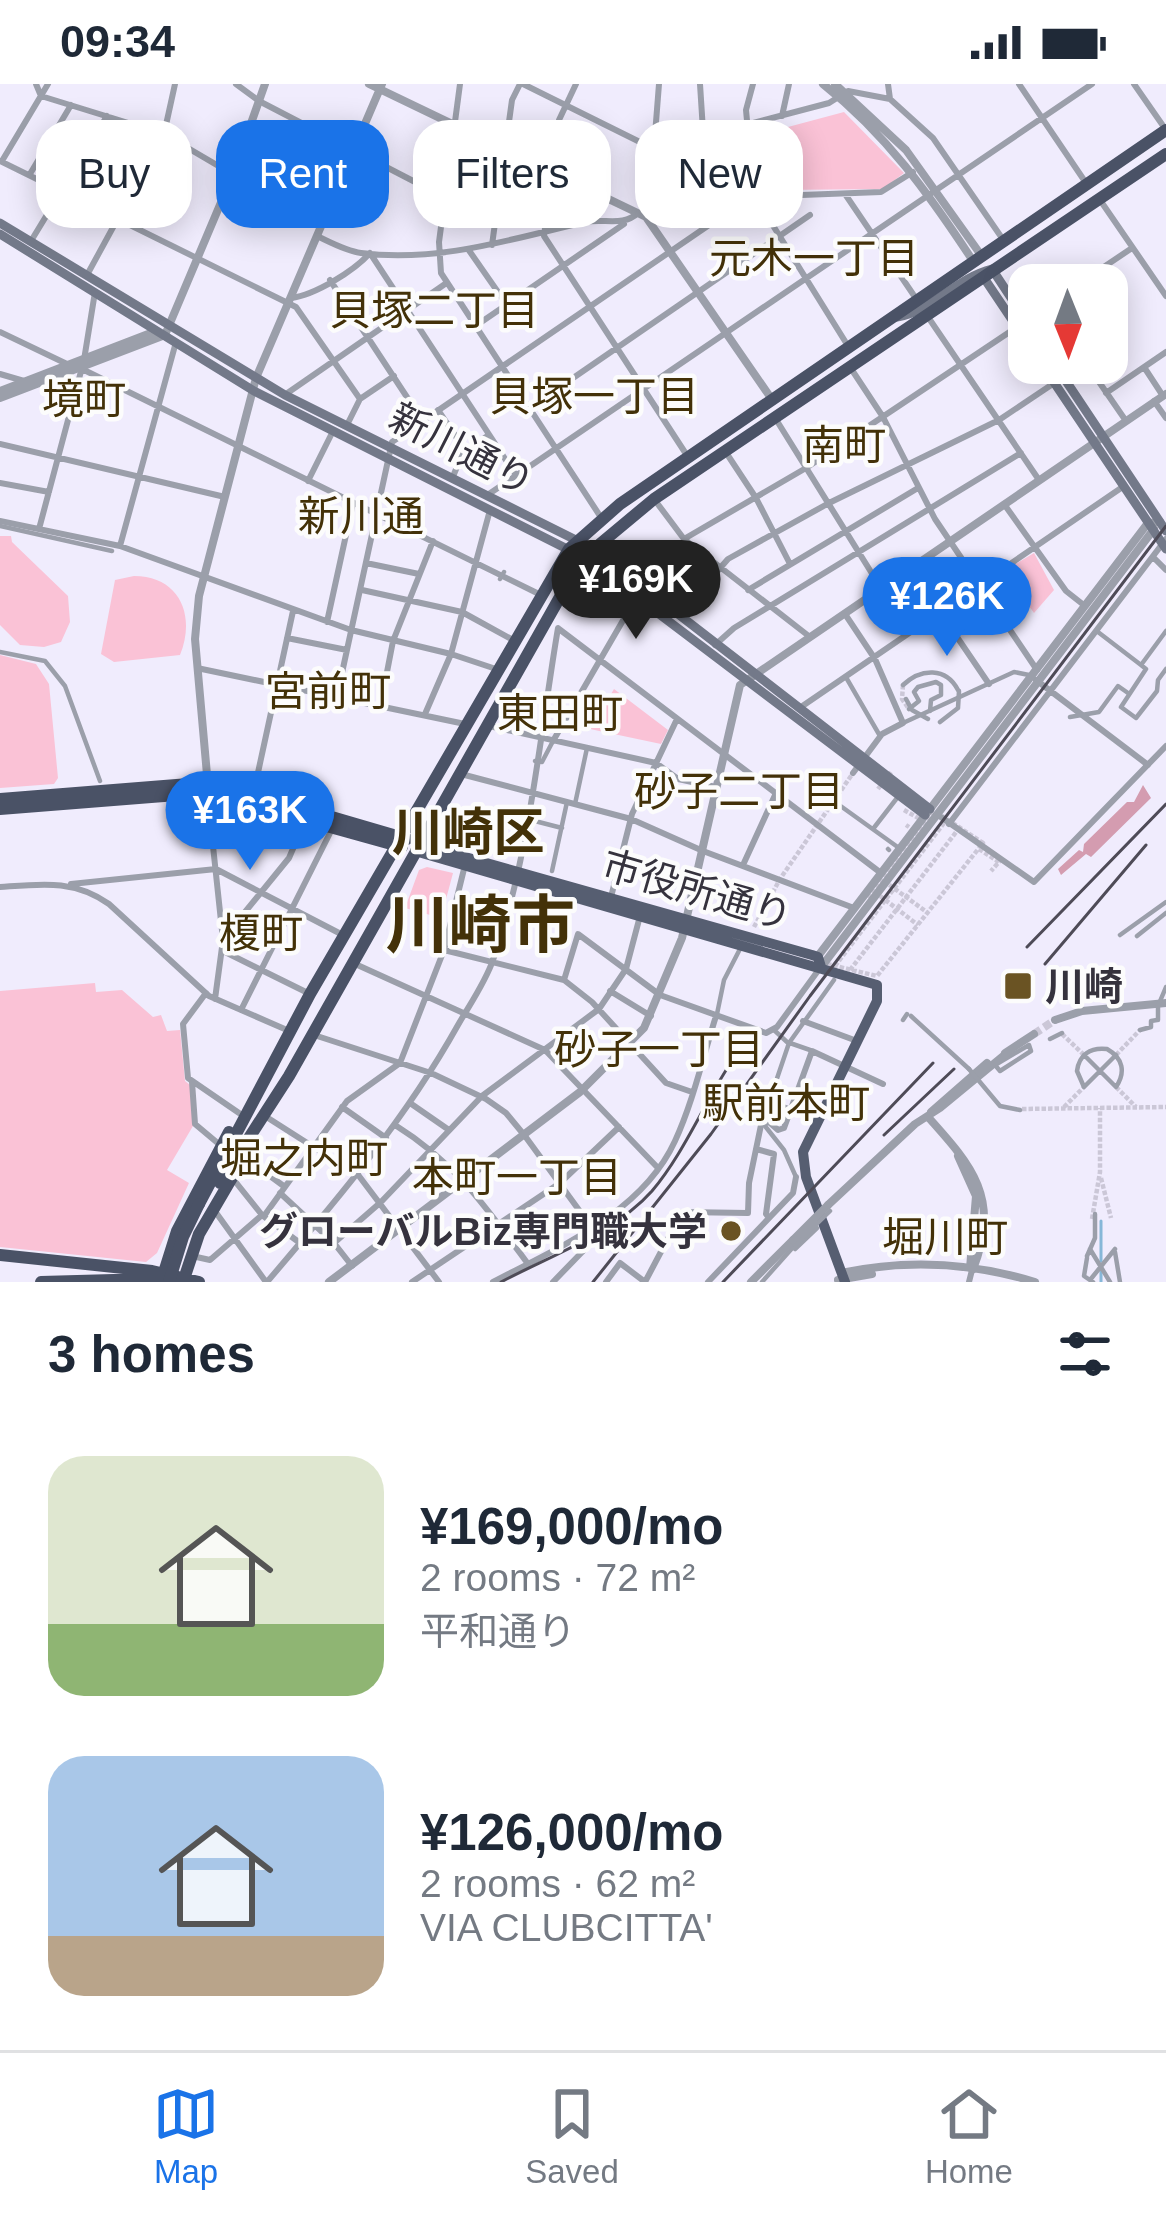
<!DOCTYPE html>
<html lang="en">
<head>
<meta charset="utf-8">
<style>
	body { margin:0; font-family:Arial,"Noto Sans JP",sans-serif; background:#f6f6f7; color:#1f2937; height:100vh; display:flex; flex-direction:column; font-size:45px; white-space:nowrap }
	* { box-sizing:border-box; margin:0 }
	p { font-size:39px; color:#747a83 }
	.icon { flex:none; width:66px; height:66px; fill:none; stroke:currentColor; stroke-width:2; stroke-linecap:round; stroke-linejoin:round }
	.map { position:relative; height:1198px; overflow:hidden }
	.details { display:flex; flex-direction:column; background:#fff; flex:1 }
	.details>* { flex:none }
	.banner { position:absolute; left:36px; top:36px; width:1095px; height:108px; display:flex; gap:24px }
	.needle { width:78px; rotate:179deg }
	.buttons { position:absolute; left:1008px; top:180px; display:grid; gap:24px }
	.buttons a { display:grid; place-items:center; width:120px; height:120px; border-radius:24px; background:#fff; box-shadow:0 6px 30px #0003; font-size:60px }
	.price { position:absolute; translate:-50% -102px; padding:0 27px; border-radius:42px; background:#1a73e8; color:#fff; font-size:39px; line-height:78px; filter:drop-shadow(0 3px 6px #0008) }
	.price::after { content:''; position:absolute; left:50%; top:72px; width:36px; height:27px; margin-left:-18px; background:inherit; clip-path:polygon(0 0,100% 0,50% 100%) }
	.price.current { background:#222; color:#fff }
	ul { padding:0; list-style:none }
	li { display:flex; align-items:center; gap:36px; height:300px; padding:0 48px }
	li span { display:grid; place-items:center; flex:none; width:336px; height:240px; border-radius:36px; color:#555 }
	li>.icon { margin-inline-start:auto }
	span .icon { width:144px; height:144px; fill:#fffc; stroke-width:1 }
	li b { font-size:51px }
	h2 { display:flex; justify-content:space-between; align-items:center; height:144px; padding:0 48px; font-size:51px }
	.tag { padding:0 42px; border-radius:36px; background:#fff; box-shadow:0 6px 30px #0003; font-size:42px; line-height:108px }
	.tag.current { background:#1a73e8; color:#fff }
	.status { display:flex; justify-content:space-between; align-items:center; height:84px; padding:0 60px; background:#fff; direction:ltr }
	.status svg { height:33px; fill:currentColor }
	.menu { display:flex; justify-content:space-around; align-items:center; height:168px; border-top:3px solid #e0e1e3; background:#fff; font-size:33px; color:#747a83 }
	.menu a { display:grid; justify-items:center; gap:6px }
	.menu .current { color:#1a73e8 }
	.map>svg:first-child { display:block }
	.green { fill:#fac2d6 }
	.forest { fill:#d49cb0 }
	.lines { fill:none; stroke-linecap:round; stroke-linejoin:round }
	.stream { stroke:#86b7d8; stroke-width:3 }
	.pedestrian-tunnel { stroke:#cbc7d7; stroke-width:4.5; stroke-dasharray:4.5 2; stroke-linecap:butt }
	.tertiary-tunnel { stroke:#cbc7d7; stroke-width:8; stroke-dasharray:8 4; stroke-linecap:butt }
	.pedestrian { stroke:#9b9faa; stroke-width:4.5 }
	.minor { stroke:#9b9faa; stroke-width:6 }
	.tertiary { stroke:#9b9faa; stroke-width:8 }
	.secondary { stroke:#737989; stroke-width:9 }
	.primary { stroke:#565e71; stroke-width:10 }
	.trunk { stroke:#4a5266; stroke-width:12 }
	.rail { stroke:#4e4b57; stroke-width:3 }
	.pedestrian-bridge { stroke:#9b9faa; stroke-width:4.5 }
	.tertiary-bridge { stroke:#9b9faa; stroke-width:8 }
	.trunk-bridge { stroke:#4a5266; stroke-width:12 }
	.poi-dot { fill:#6a5323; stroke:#fcfcfc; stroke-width:4.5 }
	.labels { text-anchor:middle; stroke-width:9; stroke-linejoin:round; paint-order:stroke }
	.street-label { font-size:39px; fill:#35323d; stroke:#fcfcfc }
	.poi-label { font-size:39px; font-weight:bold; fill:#35323d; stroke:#fcfcfc; text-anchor:start }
	.neighbourhood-label { font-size:42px; fill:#433108; stroke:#fcfcfc }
	.district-label { font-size:51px; font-weight:bold; fill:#433108; stroke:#fcfcfc }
	.town-label { font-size:63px; font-weight:bold; fill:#433108; stroke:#fcfcfc }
</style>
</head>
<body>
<div class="status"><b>09:34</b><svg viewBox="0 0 49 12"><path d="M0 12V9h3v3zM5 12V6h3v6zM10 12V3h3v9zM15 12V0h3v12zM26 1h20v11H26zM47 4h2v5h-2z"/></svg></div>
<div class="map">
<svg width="1166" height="1198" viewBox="0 0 1166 1198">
	<rect width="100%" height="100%" fill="#f0ecfd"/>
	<path class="green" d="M844 28 904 89 883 105 779 106 773 47Z
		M0 452H11L12 458 68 512 70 538 61 558 44 563 20 561 0 541Z
		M1034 469 1054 506 1034 529 1004 487Z
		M134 492C180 492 196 532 180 571L114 578 101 570 115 496Z
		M0 571 36 580 49 600 58 694 54 700 0 704Z
		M614 605 668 646 661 660 590 645Z
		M427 783 453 789 441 834 405 824 419 786Z
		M95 899 96 908 122 906 153 933 161 931 167 947 180 946 185 997 190 1001 193 1042 167 1086 189 1099 157 1169 146 1178 0 1163V907Z"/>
	<path class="forest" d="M1143 701 1151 714 1091 773 1086 770 1061 791 1058 785 1079 766 1083 768 1084 760 1127 718H1134Z"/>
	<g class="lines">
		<path class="stream" d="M1101 1137V1177
			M1101 1198V1187"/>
		<path class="pedestrian-tunnel" d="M903 601 902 615 909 625
			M878 705 891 688
			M904 726 920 735
			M906 741 909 743
			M979 765 999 778 991 787
			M884 797 928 829
			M875 808 918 841
			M867 813 933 727
			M754 843 780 795 853 689
			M827 880 877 892 983 759 942 732
			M835 882 944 739
			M850 886 960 743
			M1062 950 1084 971
			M1116 971 1140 946
			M1116 1003 1136 1023
			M1064 1023 1084 1003
			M1022 1025 1166 1023
			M1101 1094 1111 1134
			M1092 1135 1100 1088V1024"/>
		<path class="tertiary-tunnel" d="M1034 950 1055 936"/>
		<path class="pedestrian" d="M0 442 112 467
			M1166 547 1141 581 1146 585 1121 623 1136 634 1157 607 1158 596 1166 585
			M1098 548 1141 581
			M0 568 45 577 65 602 100 697
			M847 595 880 652
			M903 601C921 584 946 583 958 606
			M909 625 919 617 914 608 918 603 936 598 941 601V611L931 616 930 627
			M903 639 1014 588 1029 591
			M535 677 542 678 553 657
			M835 718 899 764
			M575 720 587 664
			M527 735 562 744
			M873 745 897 714
			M888 765 889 766
			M552 787 567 718
			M1120 851 1166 818
			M1137 852 1166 829
			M717 930 724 896 741 863
			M911 932 969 985
			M903 936 907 930
			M774 946 787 958 810 966
			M1140 946 1151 943V937L1157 936
			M1050 955 1062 949
			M1029 961 1031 967 1000 987 995 981Z
			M1084 971 1116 1003C1126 988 1123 974 1107 965 1090 963 1079 971 1077 987L1084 1003 1116 971
			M769 1018 789 959 834 896
			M765 1042 784 1066 796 1093
			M795 1165 817 1144
			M1090 1165 1110 1198
			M1115 1168 1120 1198
			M1087 1172 1095 1154V1130
			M1087 1174 1084 1192 1093 1198
			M1090 1196 1115 1165
			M762 1198 795 1161"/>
		<path class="minor" d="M36 0 41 12 164 50 321 142
			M236 0 259 17 444 113
			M460 0 439 158 441 189 602 435
			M523 0 654 65 829 19 848 7 890 15
			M576 0 559 36 544 152 688 373
			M700 0 709 140
			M753 0 746 26 754 111 848 262
			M888 0 890 15 933 54 1004 157
			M1019 0 1086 99
			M1134 0 1166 46
			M782 32 789 0
			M0 77 296 223 360 315
			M2 77 48 0
			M30 90 71 21
			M845 110 917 216
			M1100 116 1166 212
			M649 127 659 0
			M647 129 708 117
			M317 152C330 158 346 167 361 169 437 179 512 155 585 138 604 134 623 143 638 129
			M31 157 107 32
			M492 161 512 16 520 0
			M468 165 507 221
			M87 191 164 50 175 0
			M330 196 422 336
			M1077 201 1132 164
			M291 214C315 211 354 187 370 169L515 390
			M928 233 1039 396
			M474 243 624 140
			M0 248 67 280
			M1086 279 1126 337
			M850 283 883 333 935 435 1037 586
			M1144 283 1163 312
			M80 284 541 511
			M0 290 24 297
			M1106 309 1166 268
			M286 310 445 200
			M1154 317 1166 334
			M528 325 810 131
			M438 326 465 366
			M777 337 881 504
			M347 341 360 315 394 292
			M0 360 225 413
			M727 370 756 414 789 478
			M452 395 463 368 489 351
			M308 397 333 347
			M0 399 49 408
			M486 412 1092 0
			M654 415 684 455 810 553
			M1004 420 1066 507 1085 522
			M0 437 120 462 351 546 451 570 496 585
			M39 445 84 276 95 208
			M684 455 806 384 1017 243
			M120 462 176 258
			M1153 473 1166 486
			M366 479 419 490
			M910 484 989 600
			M362 506 462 528 513 556
			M748 506 918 404
			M845 530 875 575 903 639 882 650 853 689
			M679 531 728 475 829 419 999 336 1084 279
			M327 538 353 419
			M559 545 881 789
			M287 554 347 566
			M715 561 734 544 1021 369
			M197 584 465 640
			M1036 596 1148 681
			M337 612 392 358 750 113 881 108 913 88
			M381 619 393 557 433 457
			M801 623 1124 402
			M425 630 451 570 490 426
			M489 642 656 679 678 695 716 703
			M553 657 636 514
			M461 690 631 735 703 767 854 824
			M254 707 293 527
			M208 715 223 856 215 915
			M938 731 1034 798 1166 662
			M949 740 1166 455
			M743 781 776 709
			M71 800 216 785 341 850
			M0 803C41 800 74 795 109 820L209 912 287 946
			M611 813 632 730 677 635
			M223 855 289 774 304 739
			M444 866 564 896 592 918 666 999 692 1008
			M223 867 310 910
			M353 879 545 966 658 1084
			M564 896 578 850 660 911 766 949 777 943 820 884
			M610 907 651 932
			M206 909 183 940 188 994 239 1029
			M241 926 331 747
			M803 937 857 957
			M314 951 431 989 486 1015 506 1029 525 1052 595 1148 585 1165 553 1198
			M192 998 195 1040 220 1061
			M410 1019 449 1046
			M342 1023 386 1054
			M268 1034 359 1092 439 1198
			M769 1038 778 1046 784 1044 812 967 883 1000
			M395 1041C456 1079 486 1123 528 1180
			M756 1065 774 1070 766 1130 769 1134
			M244 1073 285 1103
			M234 1096 262 1131 300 1159
			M280 1109 334 1159 352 1182
			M217 1130 266 1198
			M264 1132 347 1017 400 979 444 866 465 781
			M334 1159 381 1118 482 1012 599 925 626 885 640 832
			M192 1172 210 1176 262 1131
			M267 1198C337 1116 405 1036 458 941 470 920 485 899 493 876 529 777 540 650 558 544
			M412 1198 560 1099 619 1043
			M493 1198C559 1163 642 1129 675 1057 693 1018 703 973 716 932
			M606 1198 620 1179 645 1198
			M645 1198 682 1128 748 1129 749 1099 761 1041 769 1038V1018L817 1035
			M708 1198 793 1109 796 1093
			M969 1198 972 1186"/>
		<path class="tertiary" d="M369 0 646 133 773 317
			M823 0C886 50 929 110 973 177
			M835 0 906 66 981 171
			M0 307 156 247
			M0 314 165 251 233 90 265 0
			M208 702 195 555 199 512 256 294 382 0
			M818 872 1148 439 1160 438
			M822 882 1154 445
			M1055 936 1082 927 1166 919
			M1005 969 1034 950
			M931 1028 987 979
			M928 1033C972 1082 1001 1114 973 1185
			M958 1072 976 1112 970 1184
			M828 1121 915 1040 940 1024 1008 968
			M841 1189C907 1175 970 1178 1035 1198
			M838 1196 872 1190
			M329 1198 580 1008 644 944 682 854 740 601 1166 310
			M751 1198 793 1156"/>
		<path class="secondary" d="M0 139 285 311 594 465 930 725
			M0 150 254 307 585 474 925 731
			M992 185 1029 241
			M982 191 1029 261
			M897 233C933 227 956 194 992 185
			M1041 279 1166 465
			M1054 279 1166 447"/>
		<path class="primary" d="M419 760 812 871 818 873 821 883
			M415 767 877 901V917L803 1068 806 1093 845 1198"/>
		<path class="trunk" d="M0 715 189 700 253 710 407 755
			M0 725 189 710 240 718 402 763
			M220 1099 289 992 573 490 594 465 654 415 1166 70
			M199 1120 310 910 569 465 620 420 1166 46
			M0 1171 152 1187 199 1198
			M41 1198 150 1195 161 1191
			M161 1198 177 1147 229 1048
			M183 1198 199 1150 233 1092"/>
		<path class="rail" d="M1027 863 1166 720
			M1045 880 1146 761
			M884 1051 954 985
			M501 1198C550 1172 615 1149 652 1107 684 1069 703 1021 730 980
			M593 1198 711 1050 810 912 1166 442
			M723 1198 933 979"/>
		<path class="pedestrian-bridge" d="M500 495 504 488
			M906 615 912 626 928 635
			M1070 633 1099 628 1118 602 1128 609
			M940 638 958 624 959 607
			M1158 936V922L1166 903
			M969 985 1000 1022 1020 1026
			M795 1161 830 1127"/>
		<path class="tertiary-bridge" d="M793 1156 828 1121"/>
		<path class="trunk-bridge" d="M169 1198 183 1153 199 1120"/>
	</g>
	<g class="poi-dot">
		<rect x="1003" y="887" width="30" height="30" rx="6"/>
		<circle cx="731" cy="1147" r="12"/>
	</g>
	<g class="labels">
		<g class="street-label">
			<text transform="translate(462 365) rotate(27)" y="14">新川通り</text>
			<text transform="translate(697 806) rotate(16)" y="14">市役所通り</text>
		</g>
		<g class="poi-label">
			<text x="1045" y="916">川崎</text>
			<text x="707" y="1161" text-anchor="end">グローバルBiz専門職大学</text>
		</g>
		<g class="neighbourhood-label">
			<text x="814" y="189">元木一丁目</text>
			<text x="434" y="241">貝塚二丁目</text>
			<text x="594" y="327">貝塚一丁目</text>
			<text x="84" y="330">境町</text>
			<text x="844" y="376">南町</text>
			<text x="361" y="447">新川通</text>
			<text x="328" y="622">宮前町</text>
			<text x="560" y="644">東田町</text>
			<text x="739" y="722">砂子二丁目</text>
			<text x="261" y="864">榎町</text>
			<text x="659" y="980">砂子一丁目</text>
			<text x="786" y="1034">駅前本町</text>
			<text x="304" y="1089">堀之内町</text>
			<text x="517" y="1108">本町一丁目</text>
			<text x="945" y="1168">堀川町</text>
		</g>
		<g class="district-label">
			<text x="468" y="766">川崎区</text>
		</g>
		<g class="town-label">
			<text x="480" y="863">川崎市</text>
		</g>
	</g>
</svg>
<div class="buttons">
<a><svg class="needle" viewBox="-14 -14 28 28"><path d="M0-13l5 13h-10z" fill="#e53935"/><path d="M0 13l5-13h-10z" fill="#747a83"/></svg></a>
</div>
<b class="price current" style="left:636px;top:558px">¥169K</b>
<b class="price" style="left:947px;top:575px">¥126K</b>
<b class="price" style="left:250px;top:789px">¥163K</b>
<div class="banner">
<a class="tag">Buy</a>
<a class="tag current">Rent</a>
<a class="tag">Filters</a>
<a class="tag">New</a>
</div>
</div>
<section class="details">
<h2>3 homes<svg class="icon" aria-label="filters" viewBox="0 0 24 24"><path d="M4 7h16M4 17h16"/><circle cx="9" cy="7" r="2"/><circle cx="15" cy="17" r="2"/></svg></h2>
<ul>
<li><span style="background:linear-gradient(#dfe7d0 70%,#8fb573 0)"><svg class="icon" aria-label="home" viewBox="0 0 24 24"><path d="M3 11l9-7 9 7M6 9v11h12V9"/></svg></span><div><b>¥169,000/mo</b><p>2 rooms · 72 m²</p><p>平和通り</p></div></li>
<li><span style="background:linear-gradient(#a9c7e8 75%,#b9a48a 0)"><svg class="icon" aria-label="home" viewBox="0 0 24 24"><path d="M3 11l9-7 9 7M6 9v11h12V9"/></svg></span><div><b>¥126,000/mo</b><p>2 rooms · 62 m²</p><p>VIA CLUBCITTA'</p></div></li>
</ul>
</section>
<nav class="menu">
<a class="current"><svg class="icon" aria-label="map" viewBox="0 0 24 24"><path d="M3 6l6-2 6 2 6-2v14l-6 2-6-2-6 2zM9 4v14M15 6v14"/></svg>Map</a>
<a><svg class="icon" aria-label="saved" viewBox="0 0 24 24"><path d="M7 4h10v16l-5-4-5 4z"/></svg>Saved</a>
<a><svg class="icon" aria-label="home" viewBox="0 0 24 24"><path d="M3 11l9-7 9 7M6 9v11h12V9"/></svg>Home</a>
</nav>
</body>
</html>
